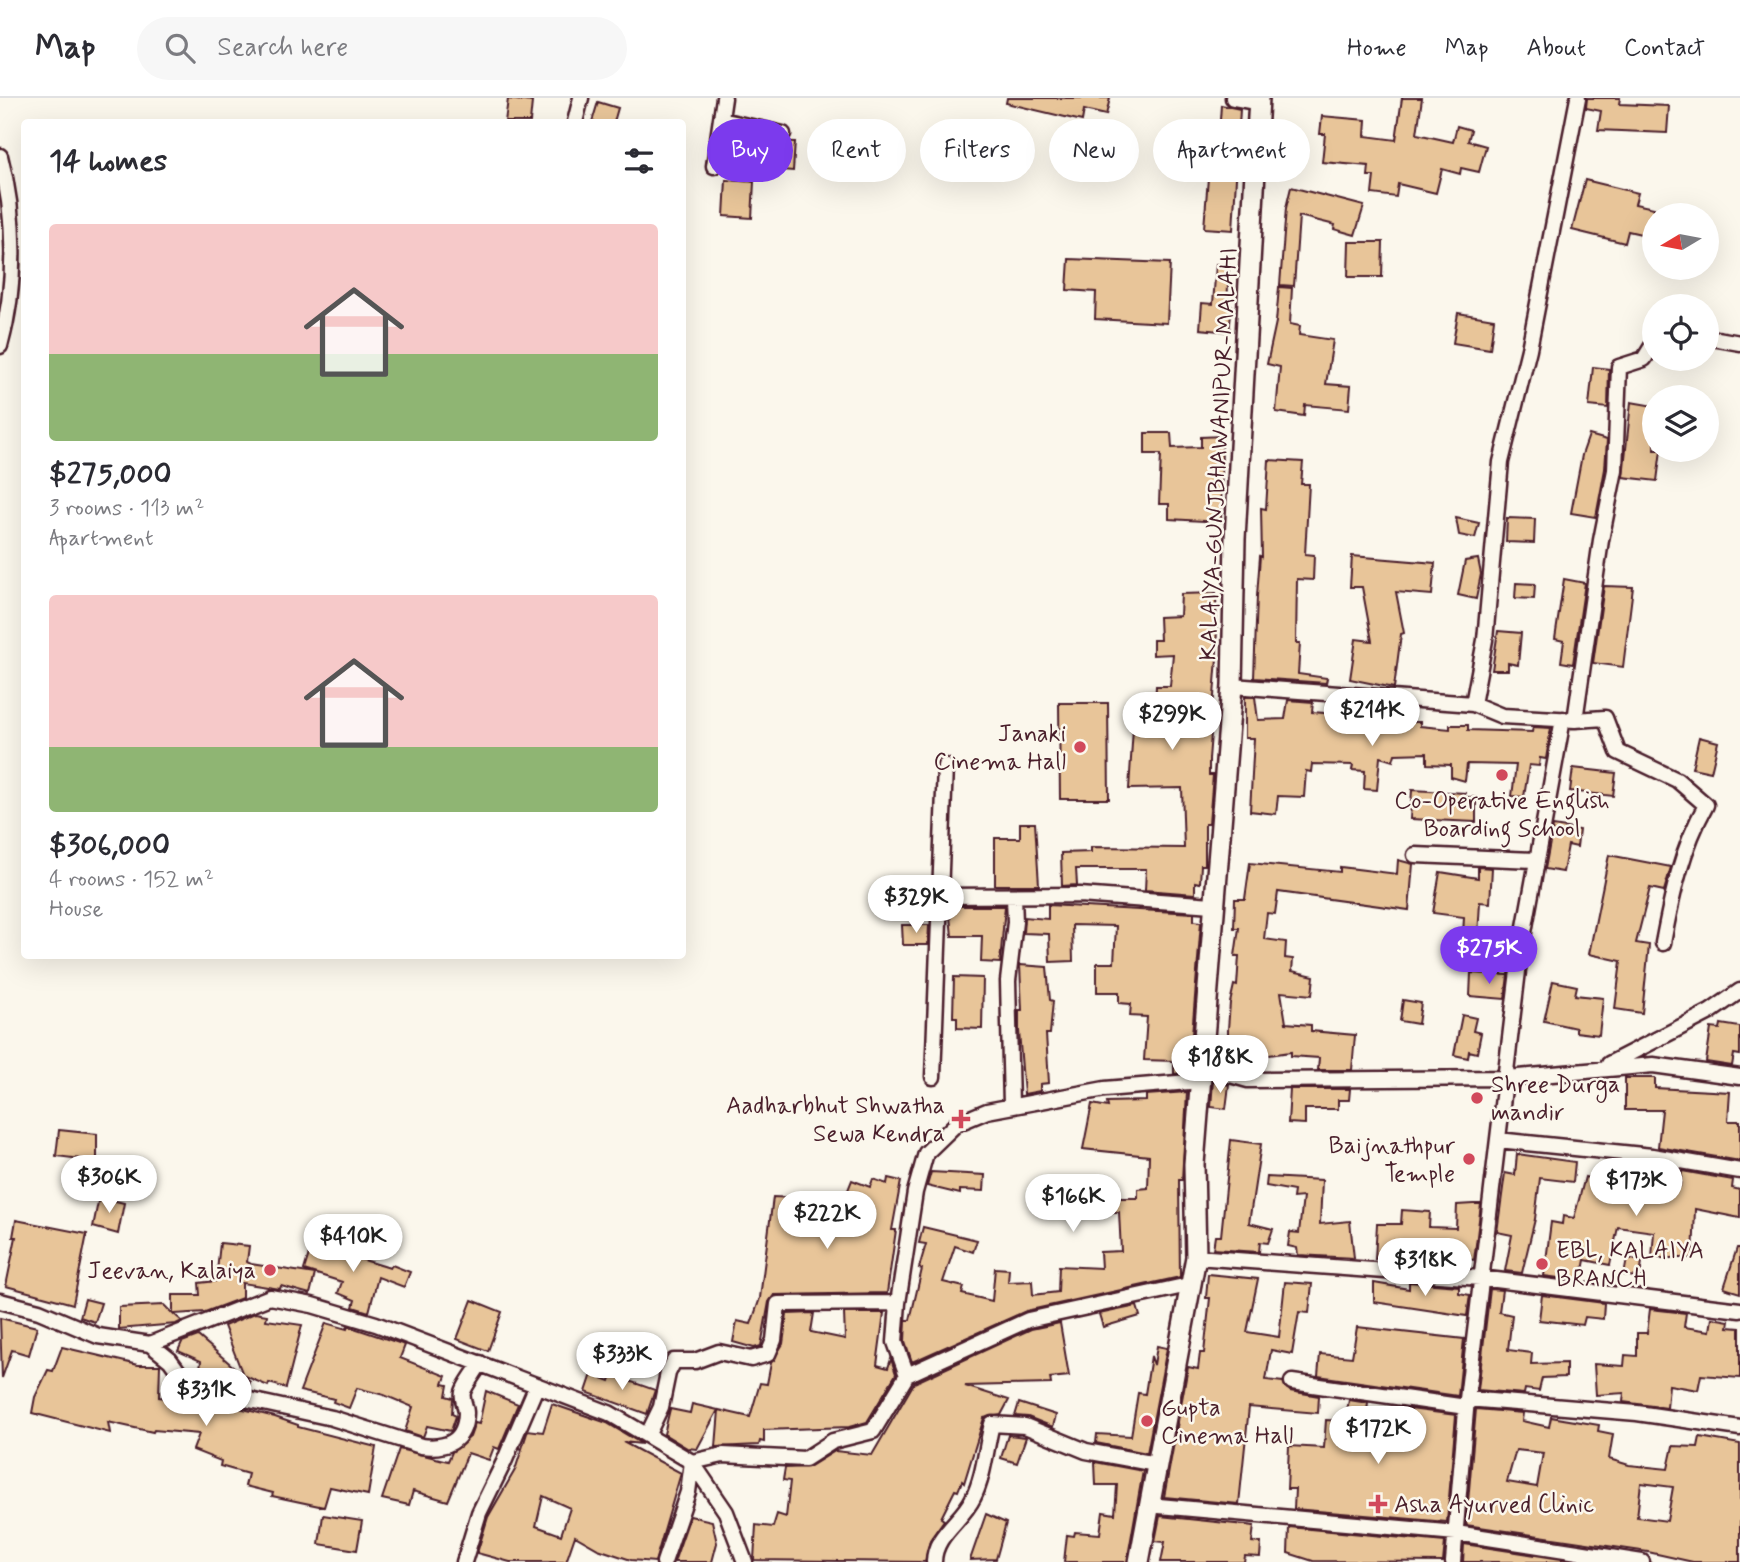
<!DOCTYPE html>
<html lang="en">
<head>
<meta charset="utf-8">
<style>
	body { margin:0; font-family:Mynerve,sans-serif; background:#f7f7f7; color:#2b2b33; height:100vh; display:flex; flex-direction:column; font-size:26px; white-space:nowrap }
	* { box-sizing:border-box; margin:0 }
	p { font-size:23px; color:#7c7c81 }
	.icon { flex:none; width:38px; height:38px; fill:none; stroke:currentColor; stroke-width:2; stroke-linecap:round; stroke-linejoin:round }
	.map { position:relative; flex:1; overflow:hidden }
	.details { position:absolute; left:21px; top:21px; width:665px; height:840px; display:flex; flex-direction:column; background:#fff; border-radius:7px; box-shadow:0 7px 28px #0002 }
	.details>* { flex:none }
	.banner { position:absolute; left:707px; top:21px; width:665px; height:63px; display:flex; gap:14px }
	.needle { width:46px; rotate:260deg }
	.tools { position:absolute; left:1642px; top:105px; display:grid; gap:14px }
	.tools a { display:grid; place-items:center; width:77px; height:77px; border-radius:50%; background:#fff; box-shadow:0 7px 28px #0002; font-size:35px }
	.price { position:absolute; translate:-50% -60px; padding:0 16px; border-radius:24px; background:#fff; color:#222; font-size:23px; line-height:46px; filter:drop-shadow(0 2px 4px #0008) }
	.price::after { content:''; position:absolute; left:50%; top:42px; width:21px; height:16px; margin-left:-10px; background:inherit; clip-path:polygon(0 0,100% 0,50% 100%) }
	.price.current { background:#7c3aed; color:#fff }
	ul { padding:0; list-style:none }
	li { display:grid; align-content:center; gap:14px; height:371px; padding:0 28px }
	li span { display:grid; place-items:center; height:217px; border-radius:7px; color:#555 }
	li>.icon { margin-inline-start:auto }
	span .icon { width:126px; height:126px; fill:#fffc; stroke-width:1 }
	li b { font-size:30px }
	h2 { display:flex; justify-content:space-between; align-items:center; height:84px; padding:0 28px; font-size:30px }
	.pill { padding:0 24px; border-radius:32px; background:#fff; box-shadow:0 7px 28px #0002; font-size:24px; line-height:63px }
	.pill.current { background:#7c3aed; color:#fff }
	header { display:flex; align-items:center; gap:42px; box-sizing:border-box; height:98px; padding:0 35px; background:#fff; border-bottom:2px solid #e1e1e2 }
	header strong { font-size:33px }
	nav { display:flex; gap:38px; margin-inline-start:auto; font-size:24px }
	.search { width:490px; height:63px; background:#f7f7f7; display:flex; align-items:center; gap:18px; box-sizing:border-box; padding:0 24px; border-radius:38px; color:#7c7c81; font-size:26px }
	.map>svg:first-child { display:block }
	.building { fill:#e8c599; stroke:#4a1f2b; stroke-width:2; fill-rule:evenodd }
	.lines { fill:none; stroke-linecap:round; stroke-linejoin:round }
	.street-casing { stroke:#4a1f2b; stroke-width:19 }
	.secondary-casing { stroke:#4a1f2b; stroke-width:24 }
	.street { stroke:#fbf7ec; stroke-width:14 }
	.secondary { stroke:#fbf7ec; stroke-width:19 }
	.poi-dot { fill:#d1495b; stroke:#fbf7ec; stroke-width:2.5 }
	.labels { text-anchor:middle; stroke-width:5; stroke-linejoin:round; paint-order:stroke }
	.street-label { font-size:24px; fill:#4a1f2b; stroke:#fbf7ec }
	.poi-label { font-size:24px; fill:#4a1f2b; stroke:#fbf7ec; text-anchor:end }
</style>
</head>
<body>
<header>
<strong>Map</strong>
<div class="search"><svg class="icon" aria-label="search" viewBox="0 0 24 24"><circle cx="10" cy="10" r="6"/><path d="M15 15l6 6"/></svg>Search here</div>
<nav><a>Home</a><a>Map</a><a>About</a><a>Contact</a></nav>
</header>
<div class="map">
<svg width="1740" height="1464" viewBox="0 0 1740 1464">
	<rect width="100%" height="100%" fill="#fbf7ec"/>
	<filter id="ink" filterUnits="userSpaceOnUse"><feTurbulence type="fractalNoise" baseFrequency=".0143" numOctaves="2"/><feDisplacementMap in="SourceGraphic" scale="14" xChannelSelector="R" yChannelSelector="G"/><feConvolveMatrix kernelMatrix="1 2 1 2 8 2 1 2 1" color-interpolation-filters="sRGB"/></filter>
	<g filter="url(#ink)">
		<path class="building" d="M1007 0H1110L1106 17 1084 12 1082 23 1006 5Z
			M1402 0H1422L1417 36 1453 44 1457 28 1471 32 1468 43 1486 48 1479 74 1461 70 1460 76 1442 71 1436 95 1398 86 1396 99 1372 96 1374 78H1368L1369 68 1322 64 1325 36H1320L1322 18 1366 22 1365 38 1396 42Z
			M1587 0H1620L1619 6 1669 8 1667 35 1598 32 1601 13 1586 10Z
			M508 1 532 4 530 24H505Z
			M598 4 618 10 614 24H592Z
			M1221 7 1240 11 1233 132 1204 130 1209 67 1217 68Z
			M772 43 795 44 793 73 770 71Z
			M726 82 754 84 752 120 724 118Z
			M1585 82 1638 95 1635 106 1654 110V139L1628 133 1625 145 1572 132Z
			M1291 89 1364 108 1355 137 1334 131 1335 127 1299 118 1294 188 1280 187 1286 110Z
			M1349 144H1383L1382 179H1348Z
			M1069 161 1170 165 1167 225 1095 221 1096 194 1067 192Z
			M1216 166 1229 167 1227 208H1232L1229 234 1200 231 1202 205 1213 206Z
			M1279 189 1292 190 1290 226 1300 228 1299 237 1333 242 1326 286 1351 288 1349 311 1305 307 1304 318 1276 314 1280 269 1267 266 1276 224Z
			M1458 215 1494 221 1490 251 1453 245Z
			M1593 269 1609 271 1608 310 1589 308Z
			M1631 304 1654 308V352H1661L1657 383 1623 379Z
			M1145 335H1171L1172 350 1201 349V339L1222 338 1221 424 1169 421V406H1159L1161 356H1145Z
			M1589 337 1607 342 1605 371 1596 419 1571 415 1582 357Z
			M1269 362 1303 364 1301 386H1309L1305 456 1314 457 1313 482 1297 481 1296 545H1300L1298 576 1327 580 1326 585 1254 580 1257 498 1260 458 1262 459 1261 410 1266 411Z
			M1456 420 1479 425 1475 440 1459 437Z
			M1507 420 1535 421 1534 445 1506 444Z
			M1352 458 1435 465 1432 497 1396 494 1404 535 1401 536 1394 590 1350 581 1356 541 1372 543 1362 489H1350Z
			M1478 461 1481 476 1476 501 1458 497 1465 463Z
			M1564 481 1585 485 1573 566 1561 564 1564 543 1555 541Z
			M1516 485 1535 486 1534 501 1515 500Z
			M1604 488 1633 489 1623 569 1593 565Z
			M1216 495 1217 560 1209 661V677H1213L1209 726H1205V767H1201L1200 785 1195 784V796L1145 792 1146 771H1076L1077 787 1062 788 1061 755 1091 754V749L1184 750 1182 690 1129 691 1134 615 1149 616V606L1155 607 1156 588H1170L1173 556 1153 557V542H1160L1159 519 1180 518 1181 496Z
			M1498 533 1521 535 1518 567 1508 565V572H1492Z
			M1245 599H1255L1258 622 1285 621 1288 602 1313 604 1312 614 1365 618H1396L1397 611 1411 612 1410 624H1420V628L1450 631V627H1468V632L1532 634 1533 629 1551 630 1546 661 1540 660 1539 668 1529 667 1524 699 1512 698 1516 667 1467 666 1465 683 1451 679V667L1427 666V655L1395 656 1393 663 1380 659 1377 692 1364 691 1365 673 1352 672 1353 667 1312 666 1311 674 1306 673 1304 699 1278 698 1276 716 1250 713 1254 640H1245Z
			M1059 605H1108L1109 701H1060Z
			M1699 639 1718 644 1711 674 1692 670Z
			M1573 670 1616 675 1613 698 1570 693Z
			M1412 692 1465 695 1464 699H1476V724L1410 721Z
			M1020 725H1035L1039 787H995V740H1020Z
			M1553 728 1579 732 1577 749 1568 747 1563 774 1545 771Z
			M1609 757 1671 769 1664 793 1650 790 1636 845 1649 847 1642 915 1615 911 1621 863 1589 856Z
			M1398 762 1413 766 1409 812 1278 794 1275 816 1267 815 1264 841 1286 844 1285 860 1293 861 1292 873 1314 878 1312 897 1281 894 1286 925 1311 927V933L1355 937 1352 972H1318L1319 960 1291 958V954L1247 960 1245 943 1228 944V931L1230 905 1234 887 1237 888 1239 858H1235L1239 830H1234L1235 801H1245L1250 765 1340 774V769L1397 776Z
			M1478 769 1492 770 1490 805 1480 804 1478 838 1463 837 1464 819 1433 815 1440 774 1478 780Z
			M1048 807 1194 815V823L1201 824 1189 974 1174 976V963L1144 962 1147 919 1130 918 1131 906 1119 905V894H1097V865H1114L1116 828 1072 827 1073 863 1050 864 1049 836 1023 835 1024 819 1048 821Z
			M949 808H1005L1000 865 981 864 982 838H952Z
			M902 827H929L928 847H903Z
			M1020 867 1047 869 1050 902 1053 903 1050 936H1046L1049 985 1040 986V993L1024 996 1019 933V912H1022Z
			M1471 875 1508 877 1505 901 1470 898Z
			M954 879 983 880 982 931 957 930V919H953Z
			M1553 883 1577 888 1575 897 1603 900 1599 937 1576 934V930L1544 923Z
			M1403 902 1421 905 1418 926 1400 923Z
			M1462 917 1476 920 1473 933 1481 935 1477 955 1469 953 1468 960 1454 957Z
			M1721 926 1740 929V957L1734 956 1732 968 1706 964 1711 930 1720 931Z
			M1625 980H1655V990L1730 994 1728 1023H1740V1063L1658 1049 1662 1012H1625Z
			M1213 983 1229 987 1226 1011 1211 1009Z
			M1290 991H1350L1349 1002H1338V1011H1305V1026L1288 1025Z
			M1187 994 1182 1082H1179L1180 1179 1026 1213 912 1264 905 1243 906 1222H910L922 1171 919 1170 926 1146 919 1145 923 1129 977 1142 973 1154 955 1148 943 1184 964 1189 962 1196 992 1203 995 1170 1009 1171 1008 1184 1032 1183 1033 1197 1058 1194 1059 1168 1101 1170 1100 1154 1121 1153 1119 1114H1097L1096 1100H1138V1091L1148 1090 1149 1058 1083 1051 1092 1006 1108 1009 1107 1004 1146 1003V997Z
			M59 1032 97 1036V1063L56 1058Z
			M1231 1042 1261 1046 1249 1125 1273 1131 1268 1145 1260 1144 1259 1154 1213 1151 1215 1138H1221Z
			M1517 1056 1575 1064 1573 1084 1540 1080 1535 1121 1522 1175 1505 1173 1512 1137 1497 1134 1505 1075 1515 1077Z
			M1623 1065 1648 1067 1646 1082 1680 1088 1682 1073 1733 1082 1732 1090 1740 1092V1120L1695 1111 1693 1160H1652L1654 1134 1618 1129 1610 1167 1585 1162 1581 1183 1544 1178 1551 1124 1562 1126 1563 1118 1574 1120 1585 1079 1619 1088Z
			M931 1074 985 1077 984 1093 960 1092V1096L927 1088Z
			M1267 1079 1322 1082 1320 1126 1350 1123 1354 1160 1298 1157 1297 1150 1288 1148 1290 1134 1299 1135 1303 1099 1293 1100 1294 1093 1266 1088Z
			M888 1080 901 1083 892 1132H896L887 1195 774 1197 769 1204 761 1248 754 1250 733 1244 737 1223 751 1226 760 1200 773 1099 796 1100 795 1117 824 1124 836 1122 852 1082 870 1089 873 1081 887 1086Z
			M1070 1097 1089 1098 1088 1112 1069 1111Z
			M99 1099 124 1105 118 1136 93 1129Z
			M1473 1106H1481L1474 1162 1459 1160V1169L1375 1161 1377 1126H1401L1402 1112 1430 1114 1429 1129 1456 1130 1457 1107Z
			M16 1122 87 1136 73 1206 6 1188 16 1139H13Z
			M220 1145 249 1148 247 1164 251 1166 315 1176 310 1196 281 1188 280 1191 242 1185V1200L205 1214 174 1216 182 1223 176 1226 119 1231V1209L164 1207 173 1216V1197H200L199 1185 216 1183Z
			M312 1146 390 1170 392 1167 410 1174 404 1189 378 1179 369 1214 353 1209 355 1202 338 1195 342 1184 304 1172Z
			M1737 1150H1740V1195L1724 1190Z
			M1627 1160 1642 1163 1640 1180 1624 1177Z
			M1208 1176 1258 1181 1247 1234 1279 1239 1285 1184 1312 1186 1309 1215 1299 1214 1292 1256 1271 1252 1266 1282 1283 1284 1290 1293 1319 1298 1318 1315 1249 1309 1239 1406 1164 1399 1188 1269 1198 1271 1200 1255H1204L1210 1200H1206Z
			M1409 1184 1459 1188V1195L1470 1197 1467 1218 1374 1204V1185L1409 1191Z
			M1490 1191 1502 1192 1499 1214 1512 1217 1508 1252 1532 1255 1531 1266 1566 1265V1279L1542 1280 1539 1293 1525 1291 1524 1296 1478 1292Z
			M1542 1197 1604 1205 1603 1221 1585 1219 1583 1227 1539 1222Z
			M85 1201 101 1205 95 1224 80 1219Z
			M472 1202 502 1214 488 1253 457 1241Z
			M1137 1208 1140 1218 1103 1229 1099 1216Z
			M1650 1211 1686 1215 1684 1229 1710 1233 1712 1220 1729 1223 1728 1229 1740 1230V1280L1701 1277 1698 1292 1669 1287 1667 1310 1623 1304 1624 1295 1596 1297 1594 1266 1624 1268 1625 1257 1637 1258V1235H1647Z
			M255 1215 267 1217 266 1222 302 1227 286 1290 269 1285 268 1288 243 1277 250 1284 248 1292 203 1282 199 1280 201 1263 178 1253 182 1244 198 1238 243 1277 224 1228Z
			M814 1215 811 1234 845 1241 844 1215H884L877 1267 888 1270 891 1261 896 1276 867 1324 849 1329 764 1332V1344L760 1343 759 1347 716 1349 719 1312 750 1319 760 1285 767 1286 771 1265 783 1246 787 1216Z
			M0 1220 37 1229 29 1257 12 1252 2 1280Z
			M326 1225 347 1231 348 1228 405 1247 400 1260 446 1278 443 1286 448 1287 446 1298 453 1300 452 1316 456 1318 451 1333 427 1328 423 1339 405 1333 413 1309 384 1297 357 1290 349 1310 333 1304 334 1301 300 1293Z
			M1060 1225 1069 1278 1050 1280 1051 1286 965 1288 1009 1302 1001 1317 984 1320 964 1385 962 1383 958 1393 955 1392 941 1420 944 1422 930 1442 925 1464 754 1462 756 1427 773 1429 777 1416 786 1419 790 1383 783 1382 785 1370 809 1369 835 1353 872 1357 914 1285 1031 1231Z
			M1357 1229 1464 1241 1458 1298 1318 1278 1320 1256 1352 1259Z
			M1157 1248 1167 1250 1147 1355 1096 1345 1097 1336 1131 1338 1138 1295 1145 1296 1151 1258 1154 1267Z
			M62 1249 138 1267H160L159 1299 191 1303 192 1298 275 1319 298 1327V1329L376 1349 368 1397 330 1389 324 1409 272 1398 273 1395 245 1388 248 1376 220 1368 221 1363 193 1352 199 1336 154 1332 153 1334 108 1324 110 1335 32 1315 35 1299 48 1272 53 1273Z
			M592 1276 610 1283 612 1277 655 1292 647 1316 586 1294Z
			M486 1293 518 1306 499 1351 494 1349 489 1362 468 1355 448 1403 413 1393 409 1407 382 1401 399 1351 448 1363 452 1354 470 1339 475 1325 479 1326Z
			M1349 1302 1368 1305 1367 1313 1387 1316H1403L1402 1310 1456 1317 1447 1424 1294 1411 1295 1391H1287L1289 1348 1324 1350 1326 1322 1345 1323Z
			M1019 1305 1056 1317 1053 1329 1028 1319 1015 1318Z
			M552 1306 607 1325 642 1346 623 1344 681 1375 655 1464 631 1462 598 1451 575 1438 566 1464H510L477 1455 488 1419 515 1372 528 1332 543 1334ZM543 1398 570 1410 561 1437 536 1428Z
			M692 1306 718 1312 697 1351 687 1350 664 1336 670 1311 690 1315Z
			M1476 1311 1523 1315 1522 1323 1549 1329 1551 1319 1599 1327 1598 1333 1613 1336 1609 1361 1629 1367 1668 1371 1673 1348 1698 1349 1700 1339 1740 1346V1464H1693L1648 1454 1466 1427ZM1516 1352 1543 1355 1537 1389 1507 1384ZM1641 1385 1673 1389 1667 1423 1637 1419Z
			M1008 1337 1026 1339 1017 1365 1001 1360Z
			M1095 1364 1143 1373 1127 1464H1064L1067 1437 1074 1438 1075 1434 1100 1436 1103 1414 1115 1416 1117 1387H1096Z
			M986 1416 1006 1425 996 1461 970 1462Z
			M323 1417 362 1423 357 1452 319 1446Z
			M690 1418 712 1423 717 1445 712 1464H674Z
			M1160 1418 1254 1428 1252 1444 1261 1445 1260 1459 1245 1458 1244 1464H1161L1165 1444 1155 1443Z
			M1289 1429 1445 1444 1443 1464 1313 1463 1288 1455Z
			M1464 1446 1580 1464H1463Z"/>
		<g class="lines">
			<g class="street-casing">
				<path id="street" d="M1233 0 1259 5
					M721 22 783 36
					M575 24 581 0
					M0 58C16 118 17 188 0 248
					M714 68 724 0
					M1706 239 1740 245
					M1232 588 1473 606 1502 618 1575 622 1601 442 1615 372 1619 269 1644 261 1654 245
					M1473 606 1485 542 1501 364 1529 251 1578 0
					M1575 622 1605 620 1618 654 1677 682 1706 707C1682 750 1672 797 1663 845
					M1415 757 1536 762
					M938 798 1080 797 1212 807
					M1609 966 1710 914 1740 893
					M1202 969 1248 982 1507 980 1653 967 1740 979
					M933 979 945 668
					M1011 1007 1008 883 1015 824 1014 799
					M1498 1042 1652 1058 1740 1073
					M1196 1159 1480 1180 1740 1212
					M0 1203 39 1213 98 1238 150 1246 270 1199 312 1207 376 1226 609 1315 692 1364 726 1414 745 1464
					M150 1246 170 1262 186 1284 200 1291 332 1320 421 1348C445 1351 465 1345 466 1315 466 1308 461 1301 463 1294 466 1285 476 1274 480 1265
					M907 1277 895 1244 898 1205 915 1094 926 1055 956 1026 987 1013 1105 991 1201 983
					M1292 1284 1466 1309
					M1467 1301 1637 1315 1740 1330
					M648 1336 661 1309 668 1275 674 1263H695L719 1254 751 1261 768 1256 774 1242 778 1206 898 1205
					M692 1364 723 1357 805 1361 833 1343 873 1333 907 1277 1028 1222 1193 1186
					M1148 1407 1456 1435 1642 1464
					M464 1464 479 1415 504 1364 537 1287
					M664 1464 688 1394 692 1364
					M934 1464C934 1437 962 1423 973 1400 984 1379 986 1349 992 1326L1025 1328 1086 1353 1156 1366
					M1453 1464 1467 1301 1520 856 1563 621"/>
			</g>
			<g class="secondary-casing">
				<path id="secondary" d="M1139 1464 1196 1159 1194 1066 1232 588 1235 441 1259 0"/>
			</g>
			<use href="#street" class="street"/>
			<use href="#secondary" class="secondary"/>
		</g>
	</g>
	<g class="poi-dot">
		<circle cx="1080" cy="649" r="7"/>
		<circle cx="1502" cy="677" r="7"/>
		<circle cx="1477" cy="1000" r="7"/>
		<path d="M957.5 1010.5h7v7h7v7h-7v7h-7v-7h-7v-7h7z"/>
		<circle cx="1469" cy="1061" r="7"/>
		<circle cx="1542" cy="1166" r="7"/>
		<circle cx="270" cy="1172" r="7"/>
		<circle cx="1147" cy="1323" r="7"/>
		<path d="M1374.5 1395.5h7v7h7v7h-7v7h-7v-7h-7v-7h7z"/>
	</g>
	<g class="labels">
		<g class="street-label">
			<text transform="translate(1218 356) rotate(-87)" y="8">KALAIYA-GUNJBHAWANIPUR-MALAHI</text>
		</g>
		<g class="poi-label">
			<text x="1066" y="643">Janaki<tspan x="1066" dy="28">Cinema Hall</tspan></text>
			<text x="1502" y="710" text-anchor="middle">Co-Operative English<tspan x="1502" dy="28">Boarding School</tspan></text>
			<text x="1491" y="994" text-anchor="start">Shree Durga<tspan x="1491" dy="28">mandir</tspan></text>
			<text x="945" y="1015">Aadharbhut Shwatha<tspan x="945" dy="28">Sewa Kendra</tspan></text>
			<text x="1455" y="1055">Baijnathpur<tspan x="1455" dy="28">Temple</tspan></text>
			<text x="1556" y="1160" text-anchor="start">EBL, KALAIYA<tspan x="1556" dy="28">BRANCH</tspan></text>
			<text x="256" y="1180">Jeevan, Kalaiya</text>
			<text x="1161" y="1317" text-anchor="start">Gupta<tspan x="1161" dy="28">Cinema Hall</tspan></text>
			<text x="1394" y="1414" text-anchor="start">Asha Ayurved Clinic</text>
		</g>
	</g>
</svg>
<div class="tools">
<a><svg class="needle" viewBox="-14 -14 28 28"><path d="M0-13l5 13h-10z" fill="#e53935"/><path d="M0 13l5-13h-10z" fill="#7c7c81"/></svg></a>
<a><svg class="icon" aria-label="locate" viewBox="0 0 24 24"><circle cx="12" cy="12" r="6"/><path d="M12 2v4M12 18v4M2 12h4M18 12h4"/></svg></a>
<a><svg class="icon" aria-label="layers" viewBox="0 0 24 24"><path d="M12 4l9 5-9 5-9-5zM3 14l9 5 9-5"/></svg></a>
</div>
<b class="price" style="left:1372px;top:650px">$214K</b>
<b class="price" style="left:1172px;top:654px">$299K</b>
<b class="price" style="left:916px;top:837px">$329K</b>
<b class="price current" style="left:1489px;top:888px">$275K</b>
<b class="price" style="left:1220px;top:997px">$188K</b>
<b class="price" style="left:109px;top:1117px">$306K</b>
<b class="price" style="left:1636px;top:1120px">$173K</b>
<b class="price" style="left:1073px;top:1136px">$166K</b>
<b class="price" style="left:827px;top:1153px">$222K</b>
<b class="price" style="left:353px;top:1176px">$410K</b>
<b class="price" style="left:1425px;top:1200px">$318K</b>
<b class="price" style="left:622px;top:1294px">$333K</b>
<b class="price" style="left:206px;top:1330px">$331K</b>
<b class="price" style="left:1378px;top:1368px">$172K</b>
<div class="banner">
<a class="pill current">Buy</a>
<a class="pill">Rent</a>
<a class="pill">Filters</a>
<a class="pill">New</a>
<a class="pill">Apartment</a>
</div>
<section class="details">
<h2>14 homes<svg class="icon" aria-label="filters" viewBox="0 0 24 24"><path d="M4 7h16M4 17h16"/><circle cx="9" cy="7" r="2"/><circle cx="15" cy="17" r="2"/></svg></h2>
<ul>
<li><span style="background:linear-gradient(#f6c9c9 60%,#8fb573 0)"><svg class="icon" aria-label="home" viewBox="0 0 24 24"><path d="M3 11l9-7 9 7M6 9v11h12V9"/></svg></span><div><b>$275,000</b><p>3 rooms · 113 m²</p><p>Apartment</p></div></li>
<li><span style="background:linear-gradient(#f6c9c9 70%,#8fb573 0)"><svg class="icon" aria-label="home" viewBox="0 0 24 24"><path d="M3 11l9-7 9 7M6 9v11h12V9"/></svg></span><div><b>$306,000</b><p>4 rooms · 152 m²</p><p>House</p></div></li>
</ul>
</section>
</div>
</body>
</html>
